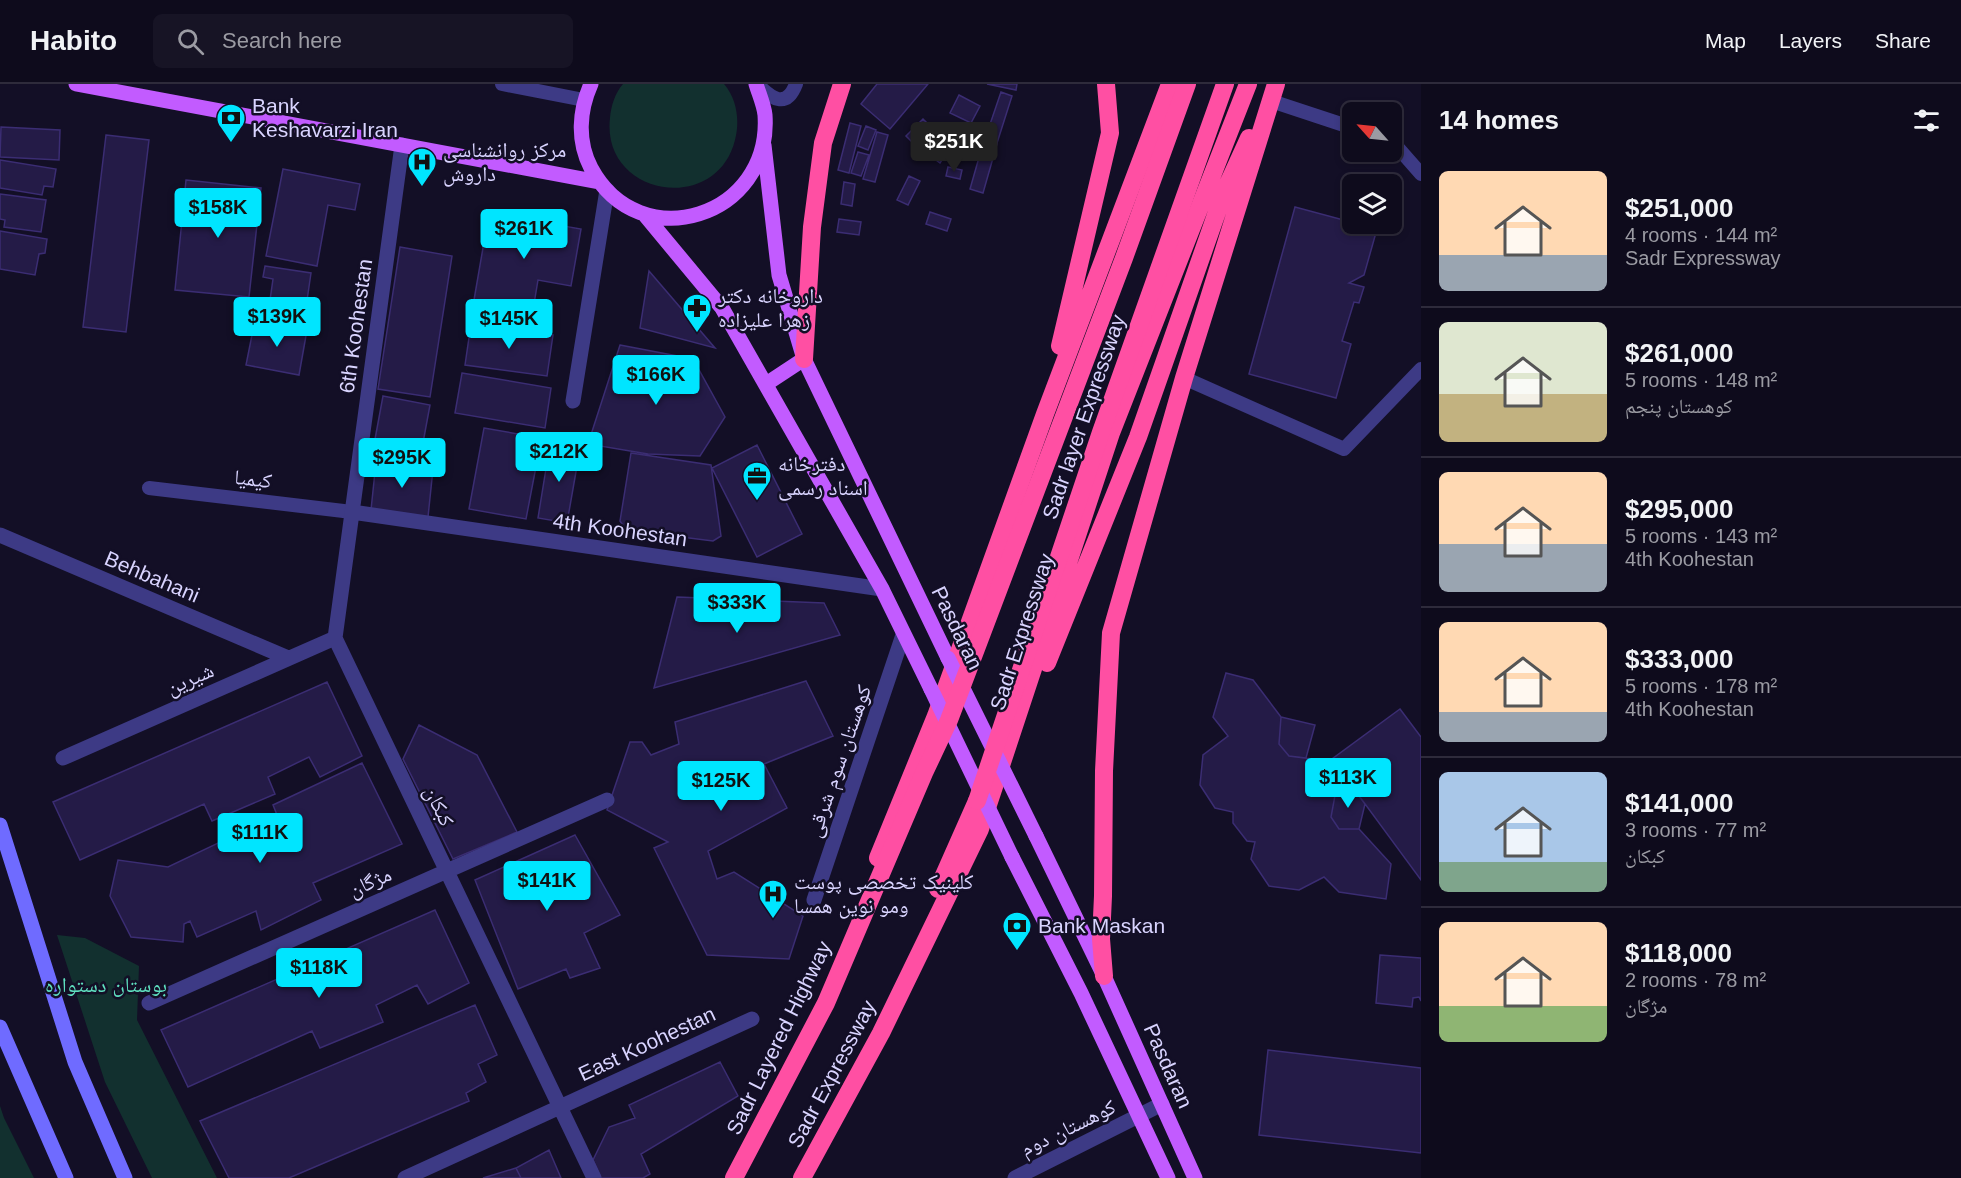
<!DOCTYPE html>
<html lang="en">
<head>
<meta charset="utf-8">
<style>
	body { margin:0; font-family:Arial,"Noto Naskh Arabic",sans-serif; background:#171425; color:#f1f3f6; height:100vh; display:flex; flex-direction:column; font-size:22px; white-space:nowrap }
	* { box-sizing:border-box; margin:0 }
	p { font-size:20px; color:#9b9ba3 }
	.icon { flex:none; width:33px; height:33px; fill:none; stroke:currentColor; stroke-width:2; stroke-linecap:round; stroke-linejoin:round }
	.map { position:relative; flex:1; overflow:hidden }
	.drawer { display:flex; flex-direction:column; background:#0e0b1c; width:540px }
	.drawer>* { flex:none }
	.needle { width:39px; rotate:297deg }
	.buttons { position:absolute; left:1342px; top:18px; display:grid; gap:12px }
	.buttons a { display:grid; place-items:center; width:60px; height:60px; border-radius:9px; background:#0e0b1c; box-shadow:0 3px 9px #0003,0 0 0 2px #2e2b3b; font-size:30px }
	.price { position:absolute; translate:-50% -51px; padding:0 14px; border-radius:6px; background:#00e5ff; color:#111; font-size:20px; line-height:39px; filter:drop-shadow(0 2px 3px #0008) }
	.price::after { content:''; position:absolute; left:50%; top:36px; width:18px; height:14px; margin-left:-9px; background:inherit; clip-path:polygon(0 0,100% 0,50% 100%) }
	.price.on { background:#222; color:#fff }
	ul { padding:0; list-style:none }
	li { display:flex; align-items:center; gap:18px; height:150px; padding:0 18px }
	li+li { border-top:2px solid #2e2b3b }
	li span { display:grid; place-items:center; flex:none; width:168px; height:120px; border-radius:9px; color:#555 }
	li>.icon { margin-inline-start:auto }
	span .icon { width:72px; height:72px; fill:#fffc; stroke-width:1 }
	li b { font-size:26px }
	h2 { display:flex; justify-content:space-between; align-items:center; height:72px; padding:0 18px; font-size:26px }
	header { display:flex; align-items:center; gap:36px; box-sizing:border-box; height:84px; padding:0 30px; background:#0e0b1c; border-bottom:2px solid #2e2b3b }
	header strong { font-size:28px }
	nav { display:flex; gap:33px; margin-inline-start:auto; font-size:21px }
	.search { width:420px; height:54px; background:#171425; display:flex; align-items:center; gap:15px; box-sizing:border-box; padding:0 21px; border-radius:9px; color:#9b9ba3; font-size:22px }
	main { display:flex; flex:1; min-height:0 }
	.map>svg:first-child { display:block }
	.green { fill:#12302f }
	.building { fill:#241b47; stroke:#3b2d73; stroke-width:1.5 }
	.lines { fill:none; stroke-linecap:round; stroke-linejoin:round }
	.lane { stroke:#3d3a85; stroke-width:14 }
	.street { stroke:#3d3a85; stroke-width:15 }
	.secondary { stroke:#6f6bff; stroke-width:15 }
	.primary { stroke:#c25bff; stroke-width:15 }
	.highway { stroke:#ff4fa3; stroke-width:18 }
	.primary-bridge { stroke:#c25bff; stroke-width:15 }
	.highway-bridge { stroke:#ff4fa3; stroke-width:18 }
	.labels { text-anchor:middle; stroke-width:5; stroke-linejoin:round; paint-order:stroke }
	.poi-label { font-size:21px; fill:#d9d4ff; stroke:#130f26; text-anchor:start }
	.street-label { font-size:21px; fill:#d9d4ff; stroke:#130f26 }
	.park-label { font-size:21px; fill:#5fe0c0; stroke:#130f26 }
</style>
</head>
<body>
<header>
<strong>Habito</strong>
<div class="search"><svg class="icon" aria-label="search" viewBox="0 0 24 24"><circle cx="10" cy="10" r="6"/><path d="M15 15l6 6"/></svg>Search here</div>
<nav><a>Map</a><a>Layers</a><a>Share</a></nav>
</header>
<main>
<div class="map">
<svg width="1421" height="1094" viewBox="0 0 1421 1094">
	<rect width="100%" height="100%" fill="#130f26"/>
	<path class="green" d="M623 0H724C737 15 740 37 735 56 716 132 601 112 610 34 611 22 615 9 623 0Z
		M57 851 85 854 139 882 137 936 217 1094H152L105 998Z
		M0 1022 4 1034 34 1094H0Z"/>
	<path class="building" d="M877 0H928L890 45 861 20Z
		M987 0H1017L1016 6Z
		M1001 8 1012 12 997 59 985 55Z
		M959 11 980 22 971 39 950 29Z
		M923 35 933 45 916 62 906 52Z
		M850 39 861 42 849 89 838 86Z
		M943 41 964 56 957 66 936 52Z
		M866 42 876 46 868 66 858 62Z
		M1 43 60 46 59 76 0 73Z
		M877 48 888 51 875 98 863 95Z
		M106 51 149 56 126 248 83 243Z
		M925 55 946 70 940 79 918 63Z
		M984 56 997 60 983 109 970 105Z
		M858 68 869 71 861 92 851 89Z
		M0 76 56 85 53 103 44 102 42 111 0 104Z
		M948 83 962 86 960 95 946 92Z
		M283 85 360 100 355 126 328 121 317 182 266 172Z
		M909 92 920 97 908 121 897 116Z
		M186 96 261 104 249 213 175 206Z
		M844 98 855 100 852 122 841 120Z
		M0 110 46 116 41 148 4 143 5 136 0 135Z
		M1295 123 1377 145 1364 191 1349 199 1364 203 1359 219 1354 218 1342 257 1351 260 1336 314 1249 290Z
		M930 128 951 135 947 147 926 140Z
		M489 129 581 145 571 202 538 196 533 226 474 216Z
		M839 135 861 138 859 151 837 148Z
		M0 147 47 155 45 169 39 170 35 191 0 185Z
		M400 163 452 172 430 313 378 305Z
		M265 182 311 189 304 237 257 229 259 214 270 216 273 195 263 193Z
		M649 187 715 264 640 244Z
		M255 236 307 246 299 291 246 281Z
		M471 240 553 251 547 292 465 281Z
		M620 261 693 275 725 333 700 372 648 370 588 360Z
		M462 289 551 304 545 344 455 329Z
		M383 312 430 321 420 375 373 366Z
		M484 344 524 351 521 364 539 367 526 435 469 425Z
		M550 360 580 365 567 439 538 434Z
		M757 361 802 450 757 473 712 384Z
		M631 369 711 381 721 452 713 457 626 446 620 437Z
		M376 378 433 385 428 433 371 426Z
		M677 513 824 519 840 551 654 604Z
		M1226 589 1253 596 1281 633 1279 660 1289 672 1312 675 1336 706 1331 733 1339 745H1359L1391 780 1386 815 1339 808 1324 793 1299 806 1269 802 1251 775 1255 758 1247 757 1233 739V728L1215 724 1200 701 1203 671 1228 652 1213 633Z
		M806 597 833 652 764 680 787 724 708 767 717 795 734 788 803 832 789 875 707 871 654 764 668 758 607 726 630 658H642L651 671 679 660 675 638Z
		M327 598 362 672 320 693 309 673 268 693 275 710 212 737 204 720 80 776 53 718Z
		M1400 625 1421 653V796L1332 675Z
		M1281 633 1315 641 1306 674 1289 672 1279 660Z
		M419 641 477 671 517 748 453 775 403 675Z
		M362 679 402 760 313 799 321 816 261 846 256 827 197 853 190 837 184 840 183 858 131 853 110 812 118 776 168 783 277 731 273 721Z
		M1352 703 1365 720 1359 745H1339L1331 733 1336 706Z
		M575 751 620 831 584 849 600 884 570 894 566 885 518 905 475 796Z
		M435 826 469 899 428 920 417 901 376 921 383 938 320 964 312 947 188 1003 161 946Z
		M1380 871 1421 874V917L1419 913 1413 914 1412 923 1376 919Z
		M475 921 497 971 478 980 486 998 466 1009 469 1017 289 1094H229L200 1037Z
		M1268 966 1421 984V1069L1259 1051Z
		M720 978 738 1012 641 1070 650 1090 643 1094H601L593 1076 609 1043 635 1034 629 1021Z
		M549 1066 561 1094H521L516 1084Z
		M516 1084 521 1094H483Z"/>
	<g class="lines">
		<path class="lane" d="M502 0 584 16
			M757 0C771 14 786 26 796 0
			M1271 17 1353 44
			M1392 57 1421 90
			M1184 294 1344 365 1421 285
			M149 404 352 428"/>
		<path class="street" d="M402 61 335 554 594 1094
			M573 317 607 106
			M352 428 882 505
			M0 451 288 574
			M63 674 335 554
			M814 816 903 551
			M149 919 607 716
			M405 1094 752 935
			M1015 1094 1162 1020"/>
		<path class="secondary" d="M0 741 75 978 125 1094
			M0 943 66 1094"/>
		<path class="primary" d="M76 0 599 98
			M591 0C579 27 577 57 591 84 640 175 772 133 765 31 764 21 759 10 756 0
			M764 61 779 191 804 275 948 574
			M644 130 722 224 882 505 931 605
			M766 300 804 275
			M1036 752 1104 892 1195 1094
			M1012 773 1081 909 1168 1094"/>
		<path class="highway" d="M1060 262 1110 49 1106 0
			M804 275 812 143 823 59 842 0
			M1047 579 1138 353 1223 111 1249 54
			M878 774 936 632 1045 330 1170 0
			M938 805 977 717
			M1104 892 1101 855 1103 812 1104 687 1111 549 1184 294 1276 0
			M802 1094 881 949 980 745 1111 349 1248 0"/>
		<path class="primary-bridge" d="M948 574 1036 752
			M931 605 1012 773"/>
		<path class="highway-bridge" d="M977 717 1101 348 1225 0
			M734 1094 826 919 924 689 949 636 1124 174 1187 0"/>
	</g>
	<defs>
		<g id="bank-pin" transform="scale(1.5)"><path d="M0 17L-7.5 6A9.5 9.5 0 1 1 7.5 6Z" fill="#00e5ff" stroke="#130f26"/><path d="M-6-4H6V4H-6ZM0-2.3a2.3 2.3 0 1 0 0 4.6a2.3 2.3 0 1 0 0-4.6Z" fill="#111"/></g>
		<g id="hospital-pin" transform="scale(1.5)"><path d="M0 17L-7.5 6A9.5 9.5 0 1 1 7.5 6Z" fill="#00e5ff" stroke="#130f26"/><path d="M-5-5h3v3.5h4V-5h3V5h-3V1.5h-4V5h-3Z" fill="#111"/></g>
		<g id="pharmacy-pin" transform="scale(1.5)"><path d="M0 17L-7.5 6A9.5 9.5 0 1 1 7.5 6Z" fill="#00e5ff" stroke="#130f26"/><path d="M-2-6h4v4h4v4h-4v4h-4v-4h-4v-4h4Z" fill="#111"/></g>
		<g id="office-pin" transform="scale(1.5)"><path d="M0 17L-7.5 6A9.5 9.5 0 1 1 7.5 6Z" fill="#00e5ff" stroke="#130f26"/><path d="M-6-3h4V-5.5h4V-3h4V5H-6ZM-1-4.5V-3h2v-1.5ZM-6 0V1H6V0Z" fill="#111"/></g>
	</defs>
	<g fill-rule="evenodd">
		<use href="#bank-pin" x="231" y="34"/>
		<use href="#hospital-pin" x="422" y="78"/>
		<use href="#pharmacy-pin" x="697" y="224"/>
		<use href="#office-pin" x="757" y="392"/>
		<use href="#hospital-pin" x="773" y="810"/>
		<use href="#bank-pin" x="1017" y="842"/>
	</g>
	<g class="labels">
		<g class="poi-label">
			<text x="252" y="29">Bank<tspan x="252" dy="24">Keshavarzi Iran</tspan></text>
			<text x="443" y="73">مرکز روانشناسی<tspan x="443" dy="24">داروش</tspan></text>
			<text x="718" y="219">داروخانه دکتر<tspan x="718" dy="24">زهرا علیزاده</tspan></text>
			<text x="778" y="387">دفترخانه<tspan x="778" dy="24">اسناد رسمی</tspan></text>
			<text x="794" y="805">کلینیک تخصصی پوست<tspan x="794" dy="24">ومو نوین همسا</tspan></text>
			<text x="1038" y="849">Bank Maskan</text>
		</g>
		<g class="street-label">
			<text transform="translate(356 242) rotate(-82)" y="7">6th Koohestan</text>
			<text transform="translate(1084 333) rotate(-71)" y="7">Sadr layer Expressway</text>
			<text transform="translate(253 395) rotate(7)" y="7">کیمیا</text>
			<text transform="translate(620 446) rotate(8)" y="7">4th Koohestan</text>
			<text transform="translate(152 493) rotate(23)" y="7">Behbahani</text>
			<text transform="translate(957 544) rotate(64)" y="7">Pasdaran</text>
			<text transform="translate(1022 548) rotate(-72)" y="7">Sadr Expressway</text>
			<text transform="translate(190 595) rotate(-24)" y="7">شیرین</text>
			<text transform="translate(839 677) rotate(-71)" y="7">کوهستان سوم شرقی</text>
			<text transform="translate(439 722) rotate(64)" y="7">کبکان</text>
			<text transform="translate(370 798) rotate(-24)" y="7">مژگان</text>
			<text transform="translate(779 954) rotate(-64)" y="7">Sadr Layered Highway</text>
			<text transform="translate(647 960) rotate(-25)" y="7">East Koohestan</text>
			<text transform="translate(1168 982) rotate(66)" y="7">Pasdaran</text>
			<text transform="translate(832 990) rotate(-62)" y="7">Sadr Expressway</text>
			<text transform="translate(1068 1044) rotate(-26)" y="7">کوهستان دوم</text>
		</g>
		<g class="park-label">
			<text x="106" y="908">بوستان دستواره</text>
		</g>
	</g>
</svg>
<div class="buttons">
<a><svg class="needle" viewBox="-14 -14 28 28"><path d="M0-13l5 13h-10z" fill="#e53935"/><path d="M0 13l5-13h-10z" fill="#9b9ba3"/></svg></a>
<a><svg class="icon" aria-label="layers" viewBox="0 0 24 24"><path d="M12 4l9 5-9 5-9-5zM3 14l9 5 9-5"/></svg></a>
</div>
<b class="price on" style="left:954px;top:89px">$251K</b>
<b class="price" style="left:218px;top:155px">$158K</b>
<b class="price" style="left:524px;top:176px">$261K</b>
<b class="price" style="left:277px;top:264px">$139K</b>
<b class="price" style="left:509px;top:266px">$145K</b>
<b class="price" style="left:656px;top:322px">$166K</b>
<b class="price" style="left:559px;top:399px">$212K</b>
<b class="price" style="left:402px;top:405px">$295K</b>
<b class="price" style="left:737px;top:550px">$333K</b>
<b class="price" style="left:1348px;top:725px">$113K</b>
<b class="price" style="left:721px;top:728px">$125K</b>
<b class="price" style="left:260px;top:780px">$111K</b>
<b class="price" style="left:547px;top:828px">$141K</b>
<b class="price" style="left:319px;top:915px">$118K</b>
</div>
<section class="drawer">
<h2>14 homes<svg class="icon" aria-label="filters" viewBox="0 0 24 24"><path d="M4 7h16M4 17h16"/><circle cx="9" cy="7" r="2"/><circle cx="15" cy="17" r="2"/></svg></h2>
<ul>
<li><span style="background:linear-gradient(#ffd9b3 70%,#9aa5b1 0)"><svg class="icon" aria-label="home" viewBox="0 0 24 24"><path d="M3 11l9-7 9 7M6 9v11h12V9"/></svg></span><div><b>$251,000</b><p>4 rooms · 144 m²</p><p>Sadr Expressway</p></div></li>
<li><span style="background:linear-gradient(#dfe7d0 60%,#c2b280 0)"><svg class="icon" aria-label="home" viewBox="0 0 24 24"><path d="M3 11l9-7 9 7M6 9v11h12V9"/></svg></span><div><b>$261,000</b><p>5 rooms · 148 m²</p><p>کوهستان پنجم</p></div></li>
<li><span style="background:linear-gradient(#ffd9b3 60%,#9aa5b1 0)"><svg class="icon" aria-label="home" viewBox="0 0 24 24"><path d="M3 11l9-7 9 7M6 9v11h12V9"/></svg></span><div><b>$295,000</b><p>5 rooms · 143 m²</p><p>4th Koohestan</p></div></li>
<li><span style="background:linear-gradient(#ffd9b3 75%,#9aa5b1 0)"><svg class="icon" aria-label="home" viewBox="0 0 24 24"><path d="M3 11l9-7 9 7M6 9v11h12V9"/></svg></span><div><b>$333,000</b><p>5 rooms · 178 m²</p><p>4th Koohestan</p></div></li>
<li><span style="background:linear-gradient(#a9c7e8 75%,#7fa58c 0)"><svg class="icon" aria-label="home" viewBox="0 0 24 24"><path d="M3 11l9-7 9 7M6 9v11h12V9"/></svg></span><div><b>$141,000</b><p>3 rooms · 77 m²</p><p>کبکان</p></div></li>
<li><span style="background:linear-gradient(#ffd9b3 70%,#8fb573 0)"><svg class="icon" aria-label="home" viewBox="0 0 24 24"><path d="M3 11l9-7 9 7M6 9v11h12V9"/></svg></span><div><b>$118,000</b><p>2 rooms · 78 m²</p><p>مژگان</p></div></li>
</ul>
</section>
</main>
</body>
</html>
